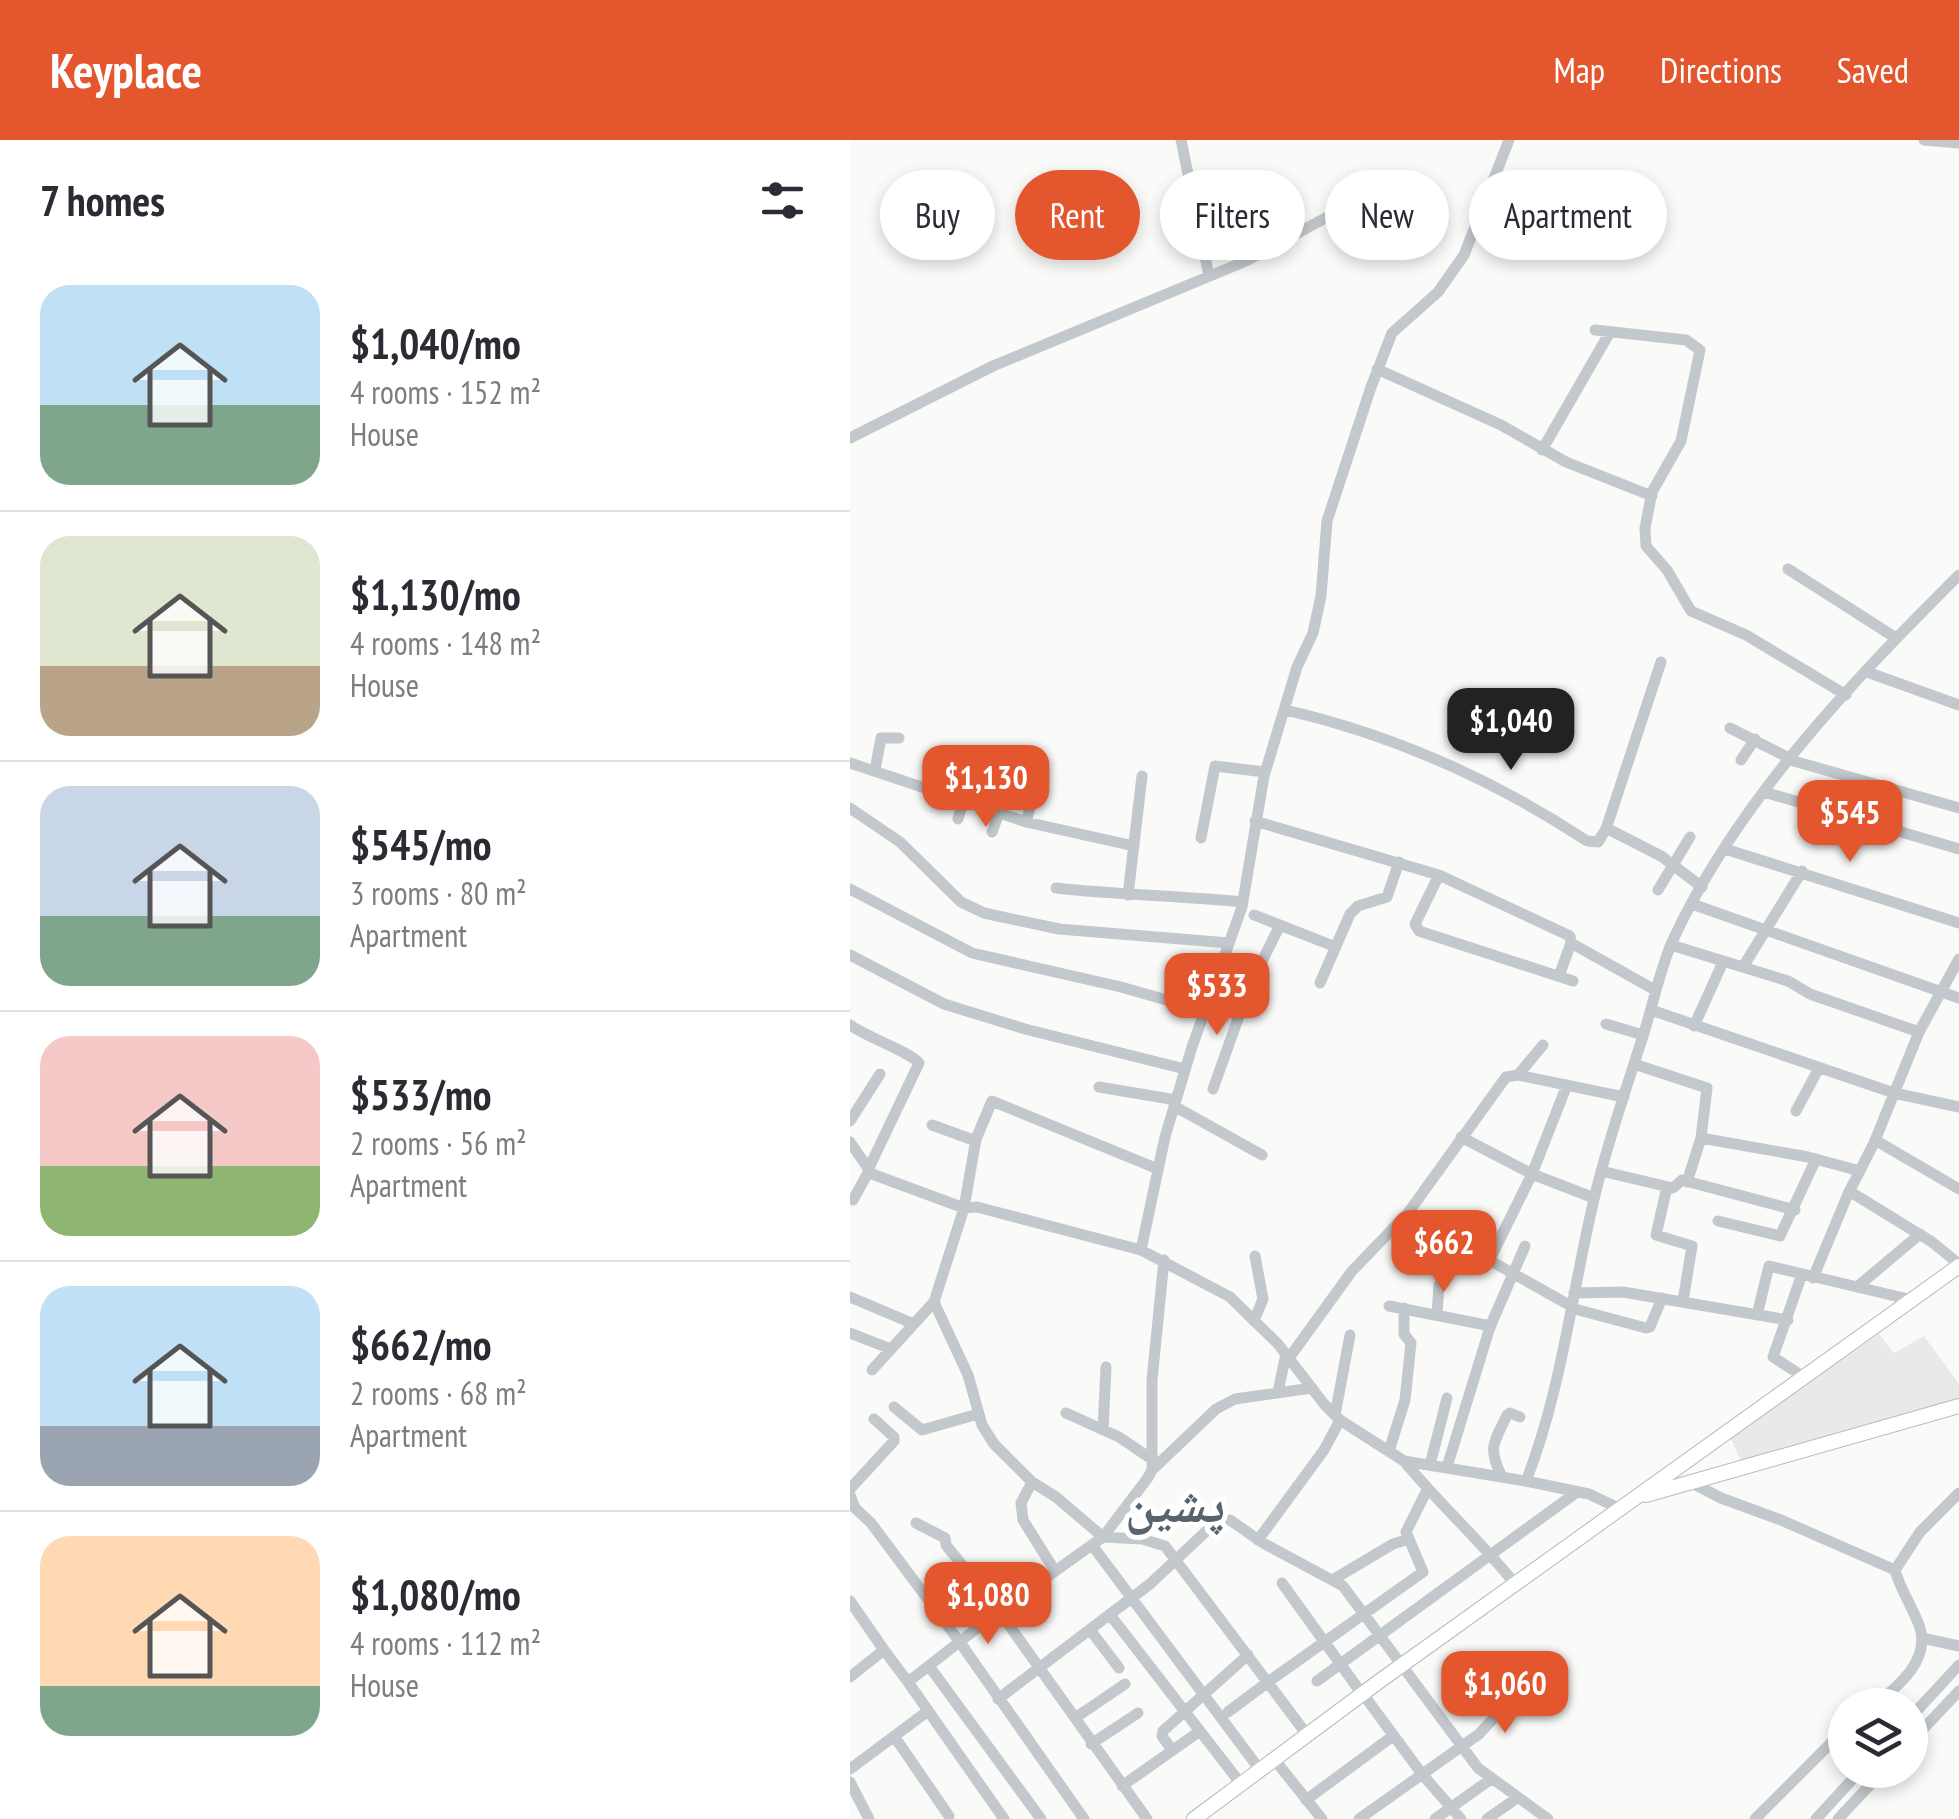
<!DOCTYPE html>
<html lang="en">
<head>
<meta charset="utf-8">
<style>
	body { margin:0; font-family:"PT Sans Narrow","Noto Naskh Arabic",sans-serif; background:#f2f2f3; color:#2b2b33; height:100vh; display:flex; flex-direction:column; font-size:38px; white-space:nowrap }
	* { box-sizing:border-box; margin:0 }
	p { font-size:32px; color:#7c7c81 }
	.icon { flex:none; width:55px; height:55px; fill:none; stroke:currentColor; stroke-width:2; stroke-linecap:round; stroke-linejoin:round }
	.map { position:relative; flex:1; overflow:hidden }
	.details { display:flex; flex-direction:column; background:#fff; width:850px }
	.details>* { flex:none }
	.hud { position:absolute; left:30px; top:30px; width:928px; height:90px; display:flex; gap:20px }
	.fabs { position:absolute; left:978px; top:1548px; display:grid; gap:20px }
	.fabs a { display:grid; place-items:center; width:100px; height:100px; border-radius:50%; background:#fff; box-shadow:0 5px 15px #0003; font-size:50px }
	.price { position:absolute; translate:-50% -85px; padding:0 22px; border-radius:20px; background:#e4572e; color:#fff; font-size:32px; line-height:65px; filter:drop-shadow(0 2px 5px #0008) }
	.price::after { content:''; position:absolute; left:50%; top:60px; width:30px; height:22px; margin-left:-15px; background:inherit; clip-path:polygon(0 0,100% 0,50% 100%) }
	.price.selected { background:#222; color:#fff }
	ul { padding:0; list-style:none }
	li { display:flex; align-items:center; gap:30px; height:250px; padding:0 40px }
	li+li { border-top:2px solid #e1e1e2 }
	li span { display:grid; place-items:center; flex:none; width:280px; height:200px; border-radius:30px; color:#555 }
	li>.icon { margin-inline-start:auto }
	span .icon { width:120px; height:120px; fill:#fffc; stroke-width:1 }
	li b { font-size:42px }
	h2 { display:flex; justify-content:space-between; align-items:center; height:120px; padding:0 40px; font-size:42px }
	.pill { padding:0 35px; border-radius:45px; background:#fff; box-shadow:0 5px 15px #0003; font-size:35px; line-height:90px }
	.pill.selected { background:#e4572e; color:#fff }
	header { display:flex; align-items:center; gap:60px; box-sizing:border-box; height:140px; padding:0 50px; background:#e4572e; color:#fff }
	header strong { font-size:48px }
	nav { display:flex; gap:55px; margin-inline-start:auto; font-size:35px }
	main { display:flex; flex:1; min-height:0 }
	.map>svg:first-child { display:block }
	.built { fill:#e8e9e9 }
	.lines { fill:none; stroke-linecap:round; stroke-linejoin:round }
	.major-casing { stroke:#b5babe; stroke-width:16 }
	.minor { stroke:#c3c8cc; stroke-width:11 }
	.major { stroke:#fff; stroke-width:14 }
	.labels { text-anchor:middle; stroke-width:10; stroke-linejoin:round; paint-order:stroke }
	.town-label { font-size:50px; font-weight:bold; fill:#57646e; stroke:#fff }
</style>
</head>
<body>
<header>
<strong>Keyplace</strong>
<nav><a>Map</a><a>Directions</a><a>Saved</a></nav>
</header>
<main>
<section class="details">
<h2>7 homes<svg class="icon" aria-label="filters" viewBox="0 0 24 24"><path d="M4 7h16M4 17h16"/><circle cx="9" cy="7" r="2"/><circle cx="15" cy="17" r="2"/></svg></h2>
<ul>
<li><span style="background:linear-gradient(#bfe0f5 60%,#7fa58c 0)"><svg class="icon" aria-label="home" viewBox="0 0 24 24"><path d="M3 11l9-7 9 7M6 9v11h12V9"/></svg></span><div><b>$1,040/mo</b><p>4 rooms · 152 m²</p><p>House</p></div></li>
<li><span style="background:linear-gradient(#dfe7d0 65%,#b9a48a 0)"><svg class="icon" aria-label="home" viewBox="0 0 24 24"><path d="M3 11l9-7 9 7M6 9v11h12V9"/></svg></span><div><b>$1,130/mo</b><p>4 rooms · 148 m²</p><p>House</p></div></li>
<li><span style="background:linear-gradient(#c9d6e8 65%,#7fa58c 0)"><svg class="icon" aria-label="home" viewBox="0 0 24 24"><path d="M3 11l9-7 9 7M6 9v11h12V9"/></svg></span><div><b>$545/mo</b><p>3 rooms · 80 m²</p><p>Apartment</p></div></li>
<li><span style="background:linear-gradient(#f6c9c9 65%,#8fb573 0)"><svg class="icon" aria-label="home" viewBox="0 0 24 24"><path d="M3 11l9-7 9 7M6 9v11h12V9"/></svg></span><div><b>$533/mo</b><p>2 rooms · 56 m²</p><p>Apartment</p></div></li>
<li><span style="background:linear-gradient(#bfe0f5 70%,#9aa5b1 0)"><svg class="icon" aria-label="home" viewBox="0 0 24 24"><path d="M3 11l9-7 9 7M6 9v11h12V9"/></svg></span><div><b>$662/mo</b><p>2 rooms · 68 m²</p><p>Apartment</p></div></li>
<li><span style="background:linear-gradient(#ffd9b3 75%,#7fa58c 0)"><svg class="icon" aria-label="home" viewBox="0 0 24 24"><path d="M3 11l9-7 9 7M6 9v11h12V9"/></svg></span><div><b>$1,080/mo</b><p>4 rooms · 112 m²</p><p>House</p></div></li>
</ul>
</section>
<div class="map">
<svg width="1109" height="1679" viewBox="0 0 1109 1679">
	<rect width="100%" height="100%" fill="#fafaf8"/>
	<path class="built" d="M1029 1194 1044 1213 1074 1196 1109 1244V1261L893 1325 880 1297Z"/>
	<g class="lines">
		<g class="major-casing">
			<path id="major" d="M796 1355 1109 1266
				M344 1679 531 1540 1109 1126"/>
		</g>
		<path class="minor" d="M331 0 359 136
			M1074 0 1109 3
			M745 190 836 200 850 210 831 301 802 352 795 388 796 406 817 430 841 471 896 495 996 555
			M527 229 651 285 716 322 802 356
			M0 298 143 226 396 121 479 76 500 70
			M692 310 760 192
			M938 429 1046 498
			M1017 532 1109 565
			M436 570C543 595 646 641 737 701L748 702 756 689 760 690 811 716 852 747
			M880 588 941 619
			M891 620 905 599
			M940 620 1109 668
			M0 623 176 682 284 706
			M25 630 31 598H49
			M914 652 1109 709
			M110 657 116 619
			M0 668 50 702 111 762 134 773 209 789 379 803
			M108 679 114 659
			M405 681 589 735 720 796 721 803 805 850
			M176 682 187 643
			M756 689 811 522
			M142 692 149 673
			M351 698 365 626 415 632
			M875 709 1109 783
			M589 735 565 784 569 791 723 841
			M206 748C269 755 331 756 393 762
			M0 749 122 813 271 847 355 871
			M808 750 840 697
			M278 755 292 636
			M842 764 1109 858
			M404 775 486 807
			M821 805 938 841 960 854 1069 892
			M0 815 94 864 175 889 335 929
			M893 827 952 731
			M709 836 721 803
			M470 843 500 774 508 766 537 757 549 722
			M801 870 1044 953 1109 967
			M756 884 793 895
			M0 885C18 898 60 912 69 923L18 1030
			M844 886 873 822
			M784 924 857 948 851 998 837 1042
			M668 935 693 905
			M249 947 326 960
			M363 949 399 848 430 785
			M324 966 412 1015
			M946 971 969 928
			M0 981 30 934
			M82 985 126 1001
			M611 997 682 1034 744 1058
			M851 998 958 1017 1010 1031
			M1025 1000 1109 1049
			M0 1002 22 1034 114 1068 127 1067 291 1110 380 1157 428 1204 474 1264 490 1280 554 1321 676 1341
			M308 1029 142 961 126 999 114 1068 84 1162 118 1235 132 1285 144 1304 182 1342 206 1357 253 1397 292 1399 315 1406 458 1596
			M751 1031 823 1048 832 1040 945 1070
			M817 1047 806 1095 842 1106 833 1161
			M999 1051 1082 1102 1109 1124
			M3 1060 19 1031
			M557 1074 721 1166
			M868 1081 930 1096 966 1019
			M291 1110 315 997 342 907 392 767 414 636 447 527 463 493 471 456 477 381 521 247 542 193 588 152 614 115 659 0
			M640 1119 682 1034 717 945
			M952 1134 923 1217 954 1237
			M963 1138 998 1054 1024 1003 1069 892 1109 819
			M1007 1147 1070 1094
			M724 1153 773 1152 938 1180
			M0 1157 64 1184
			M539 1166 641 1186
			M721 1168 796 1188 800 1187 812 1158
			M587 1175 589 1145 600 1117
			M907 1175 919 1126 1062 1160
			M404 1181 413 1159 405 1116
			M0 1193 41 1209
			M439 1218 502 1131 558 1073 656 937 668 935 774 957
			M22 1230 84 1162
			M428 1252 436 1214
			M44 1267 72 1290 128 1274
			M216 1273 269 1297 303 1320
			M485 1275 500 1195
			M253 1290 256 1227
			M539 1311 555 1260 561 1203 554 1194V1168
			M554 1321C589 1364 631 1401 665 1444
			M580 1325 597 1258
			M597 1327 640 1187 675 1106
			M302 1330 366 1269 385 1259 462 1248
			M652 1337C637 1307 644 1303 657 1275L660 1273 670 1277
			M182 1342 171 1363 173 1380 205 1431
			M842 1343 871 1358 931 1380 1045 1430C1051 1452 1064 1469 1070 1488 1080 1521 1047 1547 1025 1565
			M0 1349 44 1301V1297L24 1279
			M0 1355 5 1368 21 1383 109 1501 234 1679
			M766 1372 762 1365 739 1354 676 1341C712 1250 722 1150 745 1055 758 1001 776 949 793 896 803 865 809 832 822 802 887 661 1001 543 1109 435
			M66 1383 95 1398 96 1405 149 1471 297 1679
			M408 1400 474 1310 490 1280
			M242 1405 410 1630
			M1045 1430 1070 1392 1109 1353
			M484 1439 543 1404 559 1399
			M432 1443 512 1554
			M0 1461 34 1510
			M261 1476 391 1644
			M241 1491 269 1528
			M1072 1498 1109 1506
			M79 1526 191 1679
			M0 1537 34 1510 58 1542 149 1471 253 1397 297 1339 302 1330V1240L314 1120
			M467 1541 727 1352
			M58 1542 154 1679
			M418 1542 573 1432 556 1392 577 1350
			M513 1554 572 1634 611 1679
			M148 1559 300 1444 365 1383 380 1380 413 1403 493 1446 628 1628 698 1679
			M378 1572 418 1542
			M225 1578 275 1544
			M1060 1578 1109 1525
			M44 1596 99 1676
			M1060 1603 1109 1551
			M241 1604 288 1573
			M322 1610 312 1596 313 1591 398 1515
			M424 1619 472 1679
			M0 1629 78 1571
			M0 1642 19 1679
			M272 1646 350 1591
			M456 1660 543 1596
			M509 1679 629 1594 667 1553
			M585 1679 641 1639
			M637 1679 667 1658
			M905 1679 995 1589
			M966 1679 1011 1630
			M988 1679 1034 1630"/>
		<use href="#major" class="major"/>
	</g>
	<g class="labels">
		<g class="town-label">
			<text x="325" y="1382">پشین</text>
		</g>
	</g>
</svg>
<div class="fabs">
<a><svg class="icon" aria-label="layers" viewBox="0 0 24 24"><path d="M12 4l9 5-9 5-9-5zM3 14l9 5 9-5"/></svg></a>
</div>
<b class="price selected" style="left:661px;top:633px">$1,040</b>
<b class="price" style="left:136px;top:690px">$1,130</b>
<b class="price" style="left:1000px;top:725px">$545</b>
<b class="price" style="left:367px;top:898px">$533</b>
<b class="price" style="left:594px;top:1155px">$662</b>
<b class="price" style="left:138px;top:1507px">$1,080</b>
<b class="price" style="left:655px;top:1596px">$1,060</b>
<div class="hud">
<a class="pill">Buy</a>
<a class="pill selected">Rent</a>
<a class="pill">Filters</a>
<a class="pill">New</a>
<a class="pill">Apartment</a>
</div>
</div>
</main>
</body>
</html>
